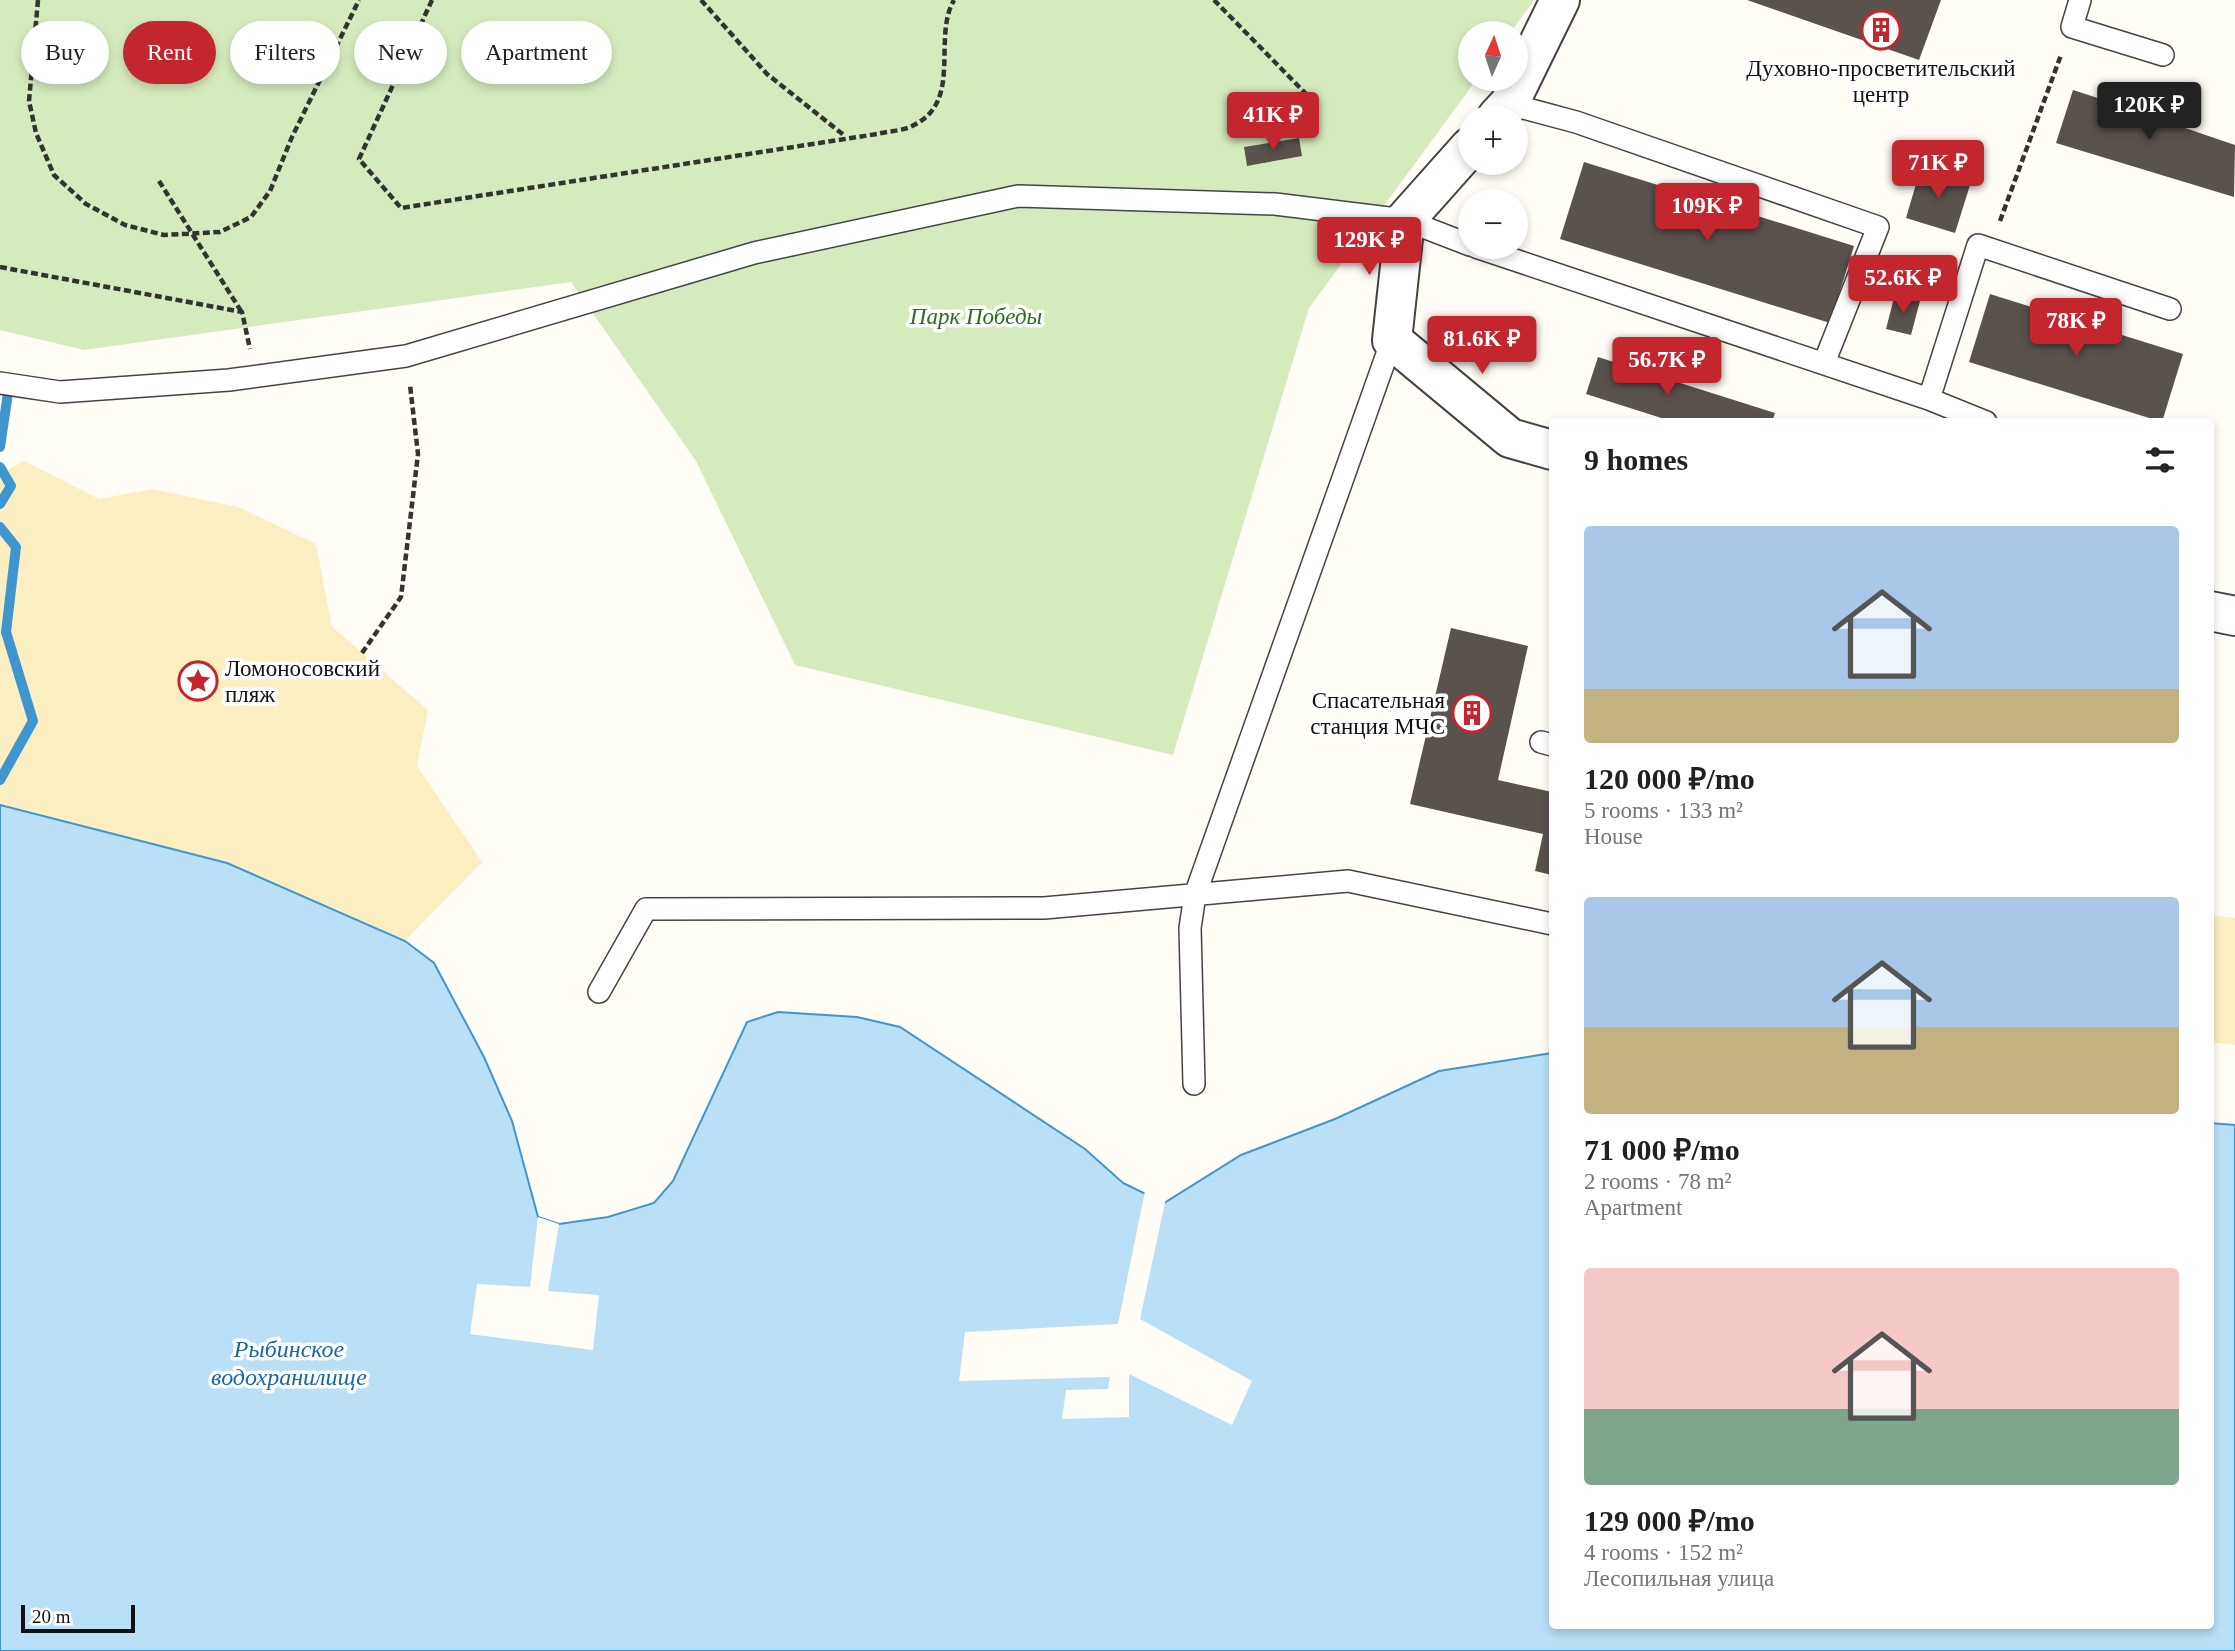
<!DOCTYPE html>
<html lang="en">
<head>
<meta charset="utf-8">
<style>
	body { margin:0; font-family:Georgia,serif; background:#f6f6f6; color:#202124; height:100vh; display:flex; flex-direction:column; font-size:26px; white-space:nowrap }
	* { box-sizing:border-box; margin:0 }
	p { font-size:23px; color:#757577 }
	.icon { flex:none; width:38px; height:38px; fill:none; stroke:currentColor; stroke-width:2; stroke-linecap:round; stroke-linejoin:round }
	.map { position:relative; flex:1; overflow:hidden }
	.sheet { position:absolute; left:1549px; top:418px; width:665px; height:1211px; display:flex; flex-direction:column; background:#fff; border-radius:7px; box-shadow:0 4px 10px #0003 }
	.sheet>* { flex:none }
	.banner { position:absolute; left:21px; top:21px; width:665px; height:63px; display:flex; gap:14px }
	.needle { width:46px; rotate:3deg }
	.fabs { position:absolute; left:1458px; top:21px; display:grid; gap:14px }
	.fabs a { display:grid; place-items:center; width:70px; height:70px; border-radius:50%; background:#fff; box-shadow:0 4px 10px #0003; font-size:35px }
	.scale { position:absolute; left:21px; bottom:18px; width:114px; box-sizing:border-box; padding-left:7px; border:4px solid #111; border-top:0; font-size:19px; line-height:24px; white-space:nowrap; color:#111; -webkit-text-stroke:5px #fff; paint-order:stroke }
	.price { position:absolute; translate:-50% -60px; padding:0 16px; border-radius:7px; background:#c4262e; color:#fff; font-size:23px; line-height:46px; filter:drop-shadow(0 2px 4px #0008) }
	.price::after { content:''; position:absolute; left:50%; top:42px; width:21px; height:16px; margin-left:-10px; background:inherit; clip-path:polygon(0 0,100% 0,50% 100%) }
	.price.current { background:#222; color:#fff }
	ul { padding:0; list-style:none }
	li { display:grid; align-content:center; gap:14px; height:371px; padding:0 35px }
	li span { display:grid; place-items:center; height:217px; border-radius:7px; color:#555 }
	li>.icon { margin-inline-start:auto }
	span .icon { width:126px; height:126px; fill:#fffc; stroke-width:1 }
	li b { font-size:30px }
	h2 { display:flex; justify-content:space-between; align-items:center; height:84px; padding:0 35px; font-size:30px }
	.chip { padding:0 24px; border-radius:32px; background:#fff; box-shadow:0 4px 10px #0003; font-size:24px; line-height:63px }
	.chip.current { background:#c4262e; color:#fff }
	.map>svg:first-child { display:block }
	.green { fill:#d5ebbd }
	.sand { fill:#fbeec1 }
	.water { fill:#b9e0f7; stroke:#3f96cf; stroke-width:2 }
	.pier { fill:#fffdf5 }
	.lines { fill:none; stroke-linecap:round; stroke-linejoin:round }
	.stream { stroke:#3f96cf; stroke-width:10 }
	.building { fill:#5a524d }
	.service-casing { stroke:#444; stroke-width:24 }
	.minor-casing { stroke:#444; stroke-width:42 }
	.path { stroke:#333; stroke-width:4.5; stroke-dasharray:7 3.5; stroke-linecap:butt }
	.service { stroke:#fff; stroke-width:21 }
	.minor { stroke:#fff; stroke-width:38 }
	.labels { text-anchor:middle; stroke-width:7; stroke-linejoin:round; paint-order:stroke }
	.poi-label { font-size:23px; fill:#111; stroke:#fff }
	.park-label { font-size:23px; font-style:italic; fill:#2f6b1f; stroke:#fff }
	.water-label { font-size:24px; font-style:italic; fill:#1768a6; stroke:#fff }
</style>
</head>
<body>
<div class="map">
<svg width="2235" height="1651" viewBox="0 0 2235 1651">
	<rect width="100%" height="100%" fill="#fffdf5"/>
	<path class="green" d="M0 0H1534L1510 33H1470V79H1477L1309 308 1173 755 795 665 696 461 571 282 84 350 0 330Z"/>
	<path class="sand" d="M24 461 99 499 152 489 238 507 316 544 332 627 428 710 417 766 482 862 405 941 227 863 0 805V474Z
		M2210 915 2235 918V1045L2210 1042Z"/>
	<path class="water" d="M0 805 227 863 405 941 434 963 484 1057 512 1121 538 1217 559 1224 608 1217 654 1203 673 1181 747 1022 778 1012 857 1017 900 1027 1085 1149 1123 1183 1164 1203 1241 1155 1335 1119 1439 1071 1552 1053V1626H2210V1123L2235 1125V1651H0Z"/>
	<path class="pier" d="M1145 1191 1166 1198 1140 1319 1252 1381 1232 1425 1129 1374V1417L1062 1419 1066 1390 1108 1389 1110 1377 959 1381 965 1332 1118 1324Z
		M538 1217 559 1224 548 1291 599 1295 593 1350 470 1334 477 1284 530 1287Z"/>
	<g class="lines">
		<path class="stream" d="M0 447 8 393
			M0 467 11 486 0 504
			M0 527 16 547 6 632 33 721 0 780"/>
	</g>
	<path class="building" d="M1747 0H1941L1919 60Z
		M2073 90 2147 114 2152 102 2187 114 2185 128 2235 145 2234 197 2056 143Z
		M1299 138 1302 156 1247 166 1244 147Z
		M1584 162 1854 246 1830 323 1560 239Z
		M1921 167 1971 182 1955 233 1906 218Z
		M1895 294 1920 301 1911 335 1886 329Z
		M1990 294 2183 354 2162 422 1969 362Z
		M1598 357 1775 413 1772 422H1674L1586 394Z
		M1451 628 1528 646 1498 780 1552 792V875L1535 871 1543 834 1410 804Z"/>
	<g class="lines">
		<g class="service-casing">
			<path id="service" d="M2080 0 2072 27 2163 55
				M1509 104 1576 122 1878 227 1824 363
				M1476 247 1929 399 1986 422
				M0 383 60 392 229 380 406 356 754 253 1018 196 1275 204 1405 220 1470 245
				M1929 399 1978 245 2170 309
				M1541 742 1552 745
				M599 992 646 909 1044 908 1348 881 1552 924
				M1194 1084 1190 928 1195 895 1392 340"/>
		</g>
		<g class="minor-casing">
			<path id="minor" d="M1497 117 1509 104 1560 0
				M1470 147 1405 220 1392 340 1510 438 1552 450
				M2210 611 2235 616"/>
		</g>
		<path class="path" d="M38 0 29 101 36 133 54 175 86 204 125 225 164 235 220 232 251 217 270 191 292 137 359 0
			M432 0 359 159 401 208 877 134C888 131 904 131 914 125 963 101 932 38 954 0
			M701 0 767 74 845 136
			M1214 0 1313 101
			M159 181 241 311
			M2000 221 2061 55
			M0 267 242 312 250 349
			M362 653 401 597 418 454 410 385"/>
		<use href="#service" class="service"/>
		<use href="#minor" class="minor"/>
	</g>
	<defs>
		<g id="building-ring" transform="scale(2.0125)"><circle r="9.5" fill="#fff" stroke="#c4262e" stroke-width="1.5"/><path d="M-4-6H4V6H1V3H-1V6H-4ZM-2.5-4.3h1.7v1.8h-1.7ZM.8-4.3h1.7v1.8H.8ZM-2.5-1h1.7V.8h-1.7ZM.8-1h1.7V.8H.8Z" fill="#c4262e"/></g>
		<g id="sight-ring" transform="scale(2.0125)"><circle r="9.5" fill="#fff" stroke="#c4262e" stroke-width="1.5"/><path d="M0-6L1.8-2.2L6-1.7L2.9 1.2L3.7 5.4L0 3.3L-3.7 5.4L-2.9 1.2L-6-1.7L-1.8-2.2Z" fill="#c4262e"/></g>
	</defs>
	<g fill-rule="evenodd">
		<use href="#building-ring" x="1881" y="30"/>
		<use href="#sight-ring" x="198" y="681"/>
		<use href="#building-ring" x="1472" y="713"/>
	</g>
	<g class="labels">
		<g class="poi-label">
			<text x="1881" y="76">Духовно-просветительский<tspan x="1881" dy="26">центр</tspan></text>
			<text x="225" y="676" text-anchor="start">Ломоносовский<tspan x="225" dy="26">пляж</tspan></text>
			<text x="1445" y="708" text-anchor="end">Спасательная<tspan x="1445" dy="26">станция МЧС</tspan></text>
		</g>
		<g class="park-label">
			<text x="976" y="324">Парк Победы</text>
		</g>
		<g class="water-label">
			<text x="289" y="1357">Рыбинское<tspan x="289" dy="28">водохранилище</tspan></text>
		</g>
	</g>
</svg>
<div class="fabs">
<a><svg class="needle" viewBox="-14 -14 28 28"><path d="M0-13l5 13h-10z" fill="#e53935"/><path d="M0 13l5-13h-10z" fill="#757577"/></svg></a>
<a>+</a>
<a>−</a>
</div>
<div class="scale">20 m</div>
<b class="price current" style="left:2149px;top:142px">120K ₽</b>
<b class="price" style="left:1273px;top:152px">41K ₽</b>
<b class="price" style="left:1938px;top:200px">71K ₽</b>
<b class="price" style="left:1707px;top:243px">109K ₽</b>
<b class="price" style="left:1369px;top:277px">129K ₽</b>
<b class="price" style="left:1903px;top:315px">52.6K ₽</b>
<b class="price" style="left:2076px;top:358px">78K ₽</b>
<b class="price" style="left:1482px;top:376px">81.6K ₽</b>
<b class="price" style="left:1667px;top:397px">56.7K ₽</b>
<div class="banner">
<a class="chip">Buy</a>
<a class="chip current">Rent</a>
<a class="chip">Filters</a>
<a class="chip">New</a>
<a class="chip">Apartment</a>
</div>
<section class="sheet">
<h2>9 homes<svg class="icon" aria-label="filters" viewBox="0 0 24 24"><path d="M4 7h16M4 17h16"/><circle cx="9" cy="7" r="2"/><circle cx="15" cy="17" r="2"/></svg></h2>
<ul>
<li><span style="background:linear-gradient(#a9c7e8 75%,#c2b280 0)"><svg class="icon" aria-label="home" viewBox="0 0 24 24"><path d="M3 11l9-7 9 7M6 9v11h12V9"/></svg></span><div><b>120 000 ₽/mo</b><p>5 rooms · 133 m²</p><p>House</p></div></li>
<li><span style="background:linear-gradient(#a9c7e8 60%,#c2b280 0)"><svg class="icon" aria-label="home" viewBox="0 0 24 24"><path d="M3 11l9-7 9 7M6 9v11h12V9"/></svg></span><div><b>71 000 ₽/mo</b><p>2 rooms · 78 m²</p><p>Apartment</p></div></li>
<li><span style="background:linear-gradient(#f6c9c9 65%,#7fa58c 0)"><svg class="icon" aria-label="home" viewBox="0 0 24 24"><path d="M3 11l9-7 9 7M6 9v11h12V9"/></svg></span><div><b>129 000 ₽/mo</b><p>4 rooms · 152 m²</p><p>Лесопильная улица</p></div></li>
</ul>
</section>
</div>
</body>
</html>
